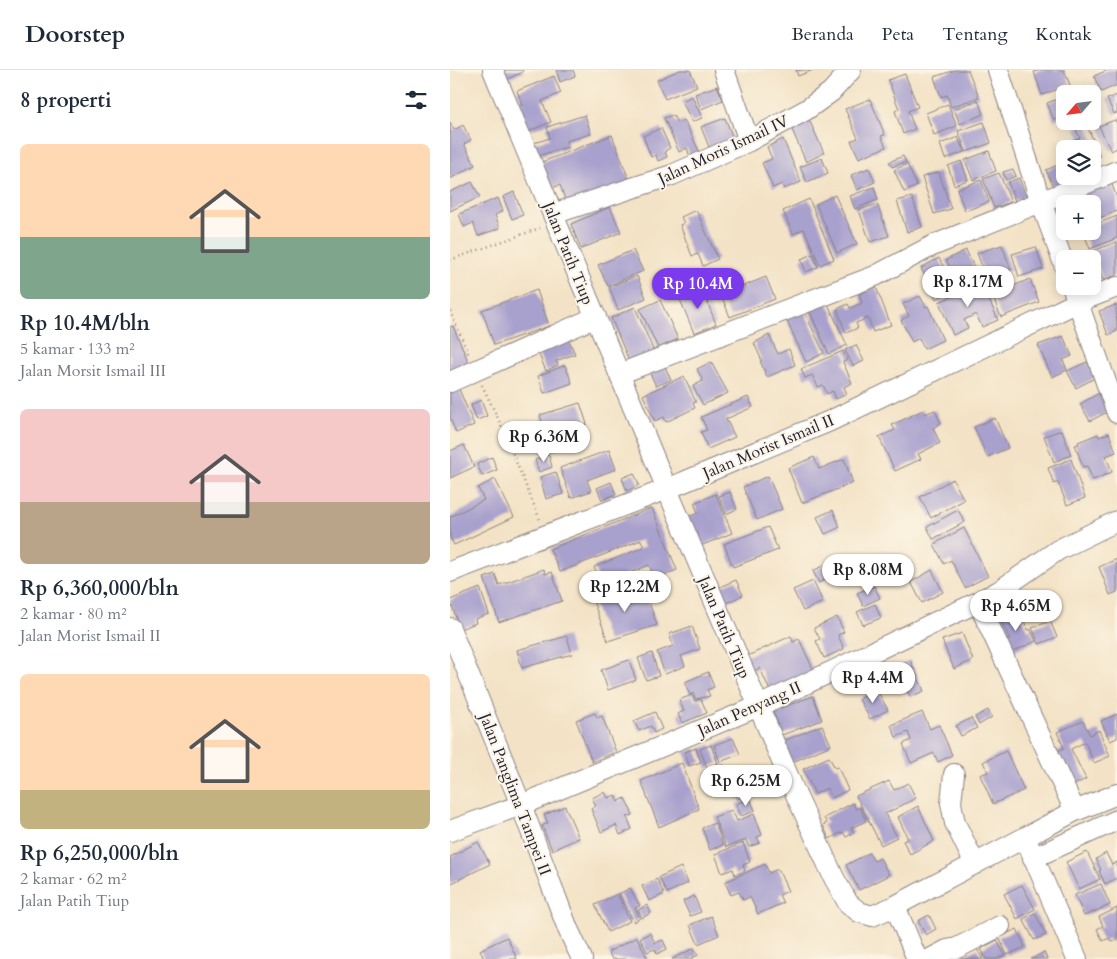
<!DOCTYPE html>
<html lang="id">
<head>
<meta charset="utf-8">
<style>
	body { margin:0; font-family:Cardo,serif; background:#f6f6f7; color:#1f2937; height:100vh; display:flex; flex-direction:column; font-size:19px; white-space:nowrap }
	* { box-sizing:border-box; margin:0 }
	p { font-size:16px; color:#747a83 }
	.icon { flex:none; width:28px; height:28px; fill:none; stroke:currentColor; stroke-width:2; stroke-linecap:round; stroke-linejoin:round }
	.map { position:relative; flex:1; overflow:hidden }
	.drawer { display:flex; flex-direction:column; background:#fff; width:450px }
	.drawer>* { flex:none }
	.needle { width:32px; rotate:242deg }
	.fabs { position:absolute; left:606px; top:15px; display:grid; gap:10px }
	.fabs a { display:grid; place-items:center; width:45px; height:45px; border-radius:8px; background:#fff; box-shadow:0 2px 12px #0003; font-size:25px }
	.price { position:absolute; translate:-50% -42px; padding:0 11px; border-radius:18px; background:#fff; color:#222; font-size:16px; line-height:32px; filter:drop-shadow(0 1px 2px #0008) }
	.price::after { content:''; position:absolute; left:50%; top:30px; width:15px; height:11px; margin-left:-8px; background:inherit; clip-path:polygon(0 0,100% 0,50% 100%) }
	.price.current { background:#7c3aed; color:#fff }
	ul { padding:0; list-style:none }
	li { display:grid; align-content:center; gap:10px; height:265px; padding:0 20px }
	li span { display:grid; place-items:center; height:155px; border-radius:8px; color:#555 }
	li>.icon { margin-inline-start:auto }
	span .icon { width:90px; height:90px; fill:#fffc; stroke-width:1 }
	li b { font-size:21px }
	h2 { display:flex; justify-content:space-between; align-items:center; height:60px; padding:0 20px; font-size:21px }
	header { display:flex; align-items:center; gap:30px; box-sizing:border-box; height:70px; padding:0 25px; background:#fff; border-bottom:1px solid #e0e1e3 }
	header strong { font-size:24px }
	nav { display:flex; gap:28px; margin-inline-start:auto; font-size:18px }
	main { display:flex; flex:1; min-height:0 }
	.map>svg:first-child { display:block }
	.building { fill:#a8a0cd }
	.lines { fill:none; stroke-linecap:round; stroke-linejoin:round }
	.minor-casing { stroke:#8a8280; stroke-width:22 }
	.path { stroke:#8a8280; stroke-width:2.5; stroke-dasharray:1 4; stroke-linecap:butt }
	.minor { stroke:#fff; stroke-width:20 }
	.labels { text-anchor:middle; stroke-width:4; stroke-linejoin:round; paint-order:stroke }
	.street-label { font-size:16px; fill:#22223b; stroke:#fcf5e5 }
</style>
</head>
<body>
<header>
<strong>Doorstep</strong>
<nav><a>Beranda</a><a>Peta</a><a>Tentang</a><a>Kontak</a></nav>
</header>
<main>
<section class="drawer">
<h2>8 properti<svg class="icon" aria-label="filters" viewBox="0 0 24 24"><path d="M4 7h16M4 17h16"/><circle cx="9" cy="7" r="2"/><circle cx="15" cy="17" r="2"/></svg></h2>
<ul>
<li><span style="background:linear-gradient(#ffd9b3 60%,#7fa58c 0)"><svg class="icon" aria-label="home" viewBox="0 0 24 24"><path d="M3 11l9-7 9 7M6 9v11h12V9"/></svg></span><div><b>Rp 10.4M/bln</b><p>5 kamar · 133 m²</p><p>Jalan Morsit Ismail III</p></div></li>
<li><span style="background:linear-gradient(#f6c9c9 60%,#b9a48a 0)"><svg class="icon" aria-label="home" viewBox="0 0 24 24"><path d="M3 11l9-7 9 7M6 9v11h12V9"/></svg></span><div><b>Rp 6,360,000/bln</b><p>2 kamar · 80 m²</p><p>Jalan Morist Ismail II</p></div></li>
<li><span style="background:linear-gradient(#ffd9b3 75%,#c2b280 0)"><svg class="icon" aria-label="home" viewBox="0 0 24 24"><path d="M3 11l9-7 9 7M6 9v11h12V9"/></svg></span><div><b>Rp 6,250,000/bln</b><p>2 kamar · 62 m²</p><p>Jalan Patih Tiup</p></div></li>
</ul>
</section>
<div class="map">
<svg width="667" height="889" viewBox="0 0 667 889">
	<rect width="100%" height="100%" fill="#fcf5e5"/>
	<filter id="ink" filterUnits="userSpaceOnUse"><feTurbulence type="fractalNoise" baseFrequency=".02" numOctaves="2"/><feDisplacementMap in="SourceGraphic" scale="10" xChannelSelector="R" yChannelSelector="G"/><feConvolveMatrix kernelMatrix="1 2 1 2 8 2 1 2 1" color-interpolation-filters="sRGB"/></filter>
	<filter id="wash" filterUnits="userSpaceOnUse"><feTurbulence type="fractalNoise" baseFrequency=".0096" numOctaves="4" result="noise"/><feDisplacementMap in="SourceGraphic" scale="20" xChannelSelector="R" yChannelSelector="G"/><feGaussianBlur stdDeviation="1.12" result="paint"/><feColorMatrix in="noise" values="0 0 0 0 0 0 0 0 0 0 0 0 0 0 0 0 0 1.4 0 .05"/><feComposite in="paint" operator="in"/></filter>
	<g filter="url(#wash)">
		<rect width="100%" height="100%" fill="#f3e2c5"/>
		<g id="blocks">
			<path class="building" d="M47 0H72L73 2 53 11Z
				M106 0H123L125 6 110 12Z
				M230 0H240L247 16 215 29 207 10Z
				M346 0H363L348 6Z
				M505 0H518L529 27 501 37 497 25 491 27 484 7Z
				M591 0H614L620 15 592 25 584 2Z
				M658 0H667V15L651 22 644 6Z
				M455 4 468 37 458 41 465 59 453 64 445 41 449 39 438 10Z
				M104 6 111 23 92 31 101 52 72 64 61 40 73 35 67 21Z
				M267 16 273 30 251 39 245 24Z
				M667 25V43L664 44 657 29Z
				M242 26 252 48 242 52 232 31Z
				M615 26V46L604 50 597 33Z
				M420 29 435 65 431 66 436 77 409 88 401 71 408 68 395 39Z
				M528 30 533 44 510 54 504 39Z
				M498 34 507 56 484 65 476 43Z
				M135 45 141 64 116 71 118 77 84 87 81 74 100 68 97 57Z
				M223 45 227 53 234 50 251 85 241 90 237 78 229 82 214 48Z
				M358 47 374 83 356 92 340 55Z
				M275 48 283 68 259 77 251 57Z
				M665 50 667 54V78L661 81 649 56Z
				M0 52 4 60 13 55 21 70 14 74 25 95 0 109Z
				M534 52 541 73 516 82 508 61Z
				M636 53 650 86 642 89V79H615V85L611 76 630 68 625 58Z
				M211 58 220 78 215 81 217 87 208 91 206 85 201 87 193 66Z
				M162 65 180 112 117 135 110 115 99 119 89 93Z
				M508 67 514 82 495 89 490 74Z
				M333 69 351 112 334 119 332 114 323 118 312 93 322 89 317 77Z
				M539 81 546 101 523 110 515 90Z
				M453 86 456 92 442 97 439 92Z
				M372 88 378 103 357 112 350 97Z
				M511 91 518 110 504 115 498 96Z
				M615 92V106H625L603 116 596 100Z
				M457 94 467 116 454 122 444 100Z
				M419 98 425 112 407 120 401 105Z
				M563 99 566 106 556 110 553 102Z
				M489 102 501 139 484 144 472 107Z
				M549 103 561 132 544 138 533 109Z
				M569 108 576 126 565 131 558 112Z
				M531 110 539 132 515 141 507 119Z
				M22 112 30 127 0 141V122Z
				M661 112 667 128V141L642 151V134H630L627 126Z
				M424 117 428 130 405 139 400 126Z
				M64 122 73 145 62 149 53 127Z
				M385 125 407 174 387 183 366 134Z
				M462 127 472 157 457 162 447 131Z
				M48 128 53 141 45 145 50 158 28 166 23 153 14 157 9 144Z
				M359 129 384 189 370 195 354 159 343 164 333 141Z
				M427 134 439 166 420 172 409 140Z
				M160 137 171 162 131 179 121 154Z
				M246 140 268 189 253 196 248 184 242 186 230 155 234 153 231 147Z
				M667 146V168L640 179 633 161H642V156Z
				M667 172V205L653 210 643 181Z
				M552 175 561 200 553 203 557 215 541 221 527 183Z
				M586 177 593 199 569 207 562 184Z
				M183 180 193 201 158 216 148 195Z
				M516 180 529 207 510 217 496 190Z
				M363 184 368 197 356 202 351 189Z
				M489 188 505 220 486 229 471 198Z
				M187 206 196 228 168 240 159 217Z
				M316 207 325 229 280 247 271 225Z
				M580 209 589 232 551 247 542 225Z
				M531 211 548 250 532 257 526 244 514 250 518 258 503 265 489 232 516 221 515 218Z
				M426 217 441 255 423 262 418 248 406 253 408 258 396 263 387 239 398 234 400 238 412 233 409 224Z
				M252 218 266 254 244 263 229 227Z
				M87 220 99 256 44 275 32 240Z
				M470 226 476 237 478 236 493 270 474 279 469 268 462 272 451 250 459 246 453 234Z
				M210 230 228 269 208 278 190 239Z
				M377 232 397 275 379 284 359 240Z
				M666 235 667 261 658 265 649 241Z
				M185 237 204 282 180 293 161 248Z
				M353 239 374 283 356 292 335 247Z
				M3 256 19 293 0 301V257Z
				M319 265 328 284 339 279 345 295 317 307 310 291H312L304 273Z
				M613 266 622 286 613 290 617 300 602 307 588 275Z
				M118 268 125 284 106 291 108 295 96 301 87 280Z
				M406 275 414 291 403 296 395 280Z
				M393 281 397 290 393 292 402 313 394 317 397 324 386 329 383 321 377 324 373 315 368 317 362 305 355 308 351 299Z
				M212 290 221 310 206 316 197 297Z
				M261 292 278 323 253 335 243 316 253 311 247 299Z
				M637 292 645 308 626 318 617 301Z
				M115 295 122 313 94 323 88 306Z
				M234 306 246 332 243 333 245 338 216 352 214 347 205 351 193 325Z
				M9 319 24 355 6 363 0 348V322Z
				M651 322 661 340 640 351 630 334Z
				M298 327 303 337 276 349 285 367 258 379 251 362 257 360 251 347Z
				M31 330 37 346 27 350 21 335Z
				M130 333 137 354 114 361 119 376 101 381 90 345Z
				M473 340 475 344 485 340 491 353 483 358 490 373 468 384 471 389 445 401 429 367 445 360 442 355Z
				M545 348 558 378 537 387 524 357Z
				M612 360 621 385 604 392 594 366Z
				M659 363 666 382 656 386 662 402 643 410 637 396 633 397 625 375 629 374 628 372 648 364 649 367Z
				M14 375 24 397 0 408V381Z
				M159 380 166 399 137 410 141 421 121 428 110 398Z
				M99 385 102 397 89 402 85 390Z
				M42 387 47 400 32 406 27 394Z
				M364 387 369 399 394 389 403 413 352 433 338 398Z
				M621 389 635 428 617 435 608 412 604 414 598 398Z
				M106 402 113 424 96 429 90 407Z
				M184 403 189 415 177 421 172 408Z
				M318 406 332 439 307 450 293 417Z
				M45 409 64 447 4 475 0 467V447L34 430 28 418Z
				M503 409 514 430 481 448 470 427Z
				M161 412 166 424 152 430 147 418Z
				M280 422 287 439 276 444 269 426Z
				M266 424 282 463 243 479 231 450 248 443 244 433Z
				M202 438 227 500 205 509 199 495 151 515 144 497 194 477 191 470 110 502 100 479Z
				M383 440 390 457 375 464 367 447Z
				M508 440 515 452 483 469 477 457Z
				M318 457 328 480 283 497 274 474Z
				M514 458 538 506 515 518 501 490 494 494 484 474Z
				M667 489V522L660 525 649 497Z
				M374 495 380 507 369 513 363 501Z
				M94 499 95 504 102 502 112 531 49 552 34 508 45 504 49 515Z
				M482 500 493 522 472 533 461 512Z
				M286 510 293 525 274 534 267 518Z
				M363 511 373 532 353 541 343 520Z
				M193 515 207 555 158 571 143 531Z
				M424 516 430 528 413 536 407 523Z
				M30 518 39 544 25 549 26 553 10 559 0 530Z
				M425 534 431 548 413 555 407 542Z
				M568 538 578 560 580 559 586 571 556 585 551 573 560 569 549 547Z
				M387 547 394 562 388 565 394 579 374 588 366 571 370 569 364 558Z
				M600 551 607 567 589 574 582 558Z
				M242 556 250 579 231 586 235 596 215 604 207 582 223 576 219 564Z
				M512 563 523 590 504 599 492 570Z
				M117 566 122 584 72 598 67 580Z
				M341 566 343 572 349 569 364 601 320 621 310 598 299 603 293 588Z
				M202 583 209 606 196 610 188 588Z
				M179 590 186 610 158 620 151 600Z
				M460 590 474 621 460 627 446 597Z
				M258 602 264 617 257 620 260 626 246 629 243 623 240 625 235 612Z
				M427 620 438 640 420 649 409 629Z
				M242 625 245 631 251 629 257 643 232 653 228 644 234 641 229 630Z
				M363 626 372 650 332 665 323 641Z
				M538 640 542 647 529 655 525 647Z
				M205 642 212 659 204 663 201 656 189 661 184 651Z
				M472 642 480 659 489 655 502 685 488 692 484 683 461 693 453 674 461 670 458 662 446 667 441 655Z
				M145 643 147 648 152 646 166 682 142 692 126 650Z
				M667 644V668L660 671 651 651Z
				M521 648 527 658 511 666 506 656Z
				M633 651 640 665 649 660 660 686 644 693 635 672 621 679 636 709 622 716 606 682 614 678 607 662Z
				M372 655 381 675 338 694 329 673Z
				M283 668 290 684 270 692 264 675Z
				M261 675 268 693 257 698 250 679Z
				M246 678 251 692 239 696 235 682Z
				M556 681 574 720 543 734 530 705 538 702 533 692Z
				M379 687 385 698 388 697 398 720 382 728 377 718 365 724 353 699Z
				M232 693 249 739 209 757 191 711Z
				M274 695 277 702 284 700 290 716 265 725 256 702Z
				M302 705 304 709 308 708 312 719 287 729 284 720 293 717 290 709Z
				M439 711 444 720 458 713 466 728 435 744 447 767 431 775 406 726Z
				M155 722 158 728 165 725 168 732 175 728 183 745 177 747 182 759 170 765 166 755 151 762 141 739 146 736 142 728Z
				M300 728 305 741 291 746 286 734Z
				M403 733 406 739 410 737 416 751 401 758 404 763 396 767 393 762 379 769 373 755 377 753 374 748Z
				M115 736 129 768 102 780 92 756 98 753 94 745Z
				M468 736 484 771 460 784 453 771 458 769 448 747Z
				M282 740 287 751 304 744 312 765 307 767 310 773 299 777 296 770 276 777 264 747Z
				M265 753 273 775 260 780 252 758Z
				M28 772 40 794 0 814V787Z
				M293 773 300 792 293 795 295 801 285 805 283 799 272 803 265 784Z
				M637 782 650 809 629 819 616 792Z
				M419 783 424 791 430 788 439 805 409 820 396 795Z
				M656 783 662 795 667 792V808L655 814 649 801 651 800 646 789Z
				M315 794 319 803 328 799 338 821 329 825 333 833 308 844 300 827 293 830 289 822 281 825 275 812Z
				M231 797 238 813 217 823 209 807Z
				M207 809 214 824 199 831 192 816Z
				M651 814 660 835 634 846 625 825Z
				M572 815 585 839 567 849 554 824Z
				M180 818 190 836 185 838 190 848 184 852 169 824Z
				M167 824 180 851 158 862 145 835Z
				M244 826 251 842 240 846 233 831Z
				M197 835 201 843 192 848 188 840Z
				M667 838V870L662 872 659 868 653 871 647 859 653 856 649 847Z
				M585 843 596 865 584 870 573 849Z
				M479 845 486 859 476 865 468 851Z
				M261 846 269 865 248 874 240 855Z
				M567 859 575 877 557 885 549 867Z
				M200 863 205 873 213 870 217 879 207 884 205 879 197 882 190 868Z
				M57 867 67 889H34L30 880Z
				M187 867 198 889H162L158 882Z
				M547 870 555 885 547 889H536L531 879Z
				M244 878 248 885 240 889H222Z
				M527 879 533 889H508Z
				M594 882 597 889H581Z"/>
		</g>
	</g>
	<g filter="url(#ink)">
		<use href="#blocks" fill-opacity="0" stroke="#8a8280" stroke-width="1"/>
		<g class="lines">
			<g class="minor-casing">
				<path id="minor" d="M43 0 217 419 347 727 384 808 398 833 409 842 422 846 445 836 625 741 667 724
					M274 0 299 71
					M548 0 591 132 615 197
					M103 144 222 105 299 71 356 40 381 22 401 0
					M622 216 667 343
					M169 304 425 206 482 176 667 101
					M0 312 146 247
					M0 502 217 419 380 351 628 232 667 217
					M528 532 625 741
					M0 558 71 735 118 859 132 889
					M504 704 501 733 505 753 525 794
					M0 761 71 735 309 636 528 532 549 521 608 480 667 451
					M575 767 627 889
					M583 788 667 750
					M445 836 467 889
					M480 889 497 880 507 878 550 856"/>
			</g>
			<path class="path" d="M0 190 90 158
				M0 241 19 285
				M32 315 50 353 90 450"/>
			<use href="#minor" class="minor"/>
		</g>
	</g>
	<g class="labels">
		<g class="street-label">
			<text transform="translate(273 79) rotate(-25)" y="6">Jalan Moris Ismail IV</text>
			<text transform="translate(119 183) rotate(68)" y="6">Jalan Patih Tiup</text>
			<text transform="translate(318 376) rotate(-23)" y="6">Jalan Morist Ismail II</text>
			<text transform="translate(275 557) rotate(67)" y="6">Jalan Patih Tiup</text>
			<text transform="translate(299 638) rotate(-24)" y="6">Jalan Penyang II</text>
			<text transform="translate(66 724) rotate(69)" y="6">Jalan Panglima Tampei II</text>
		</g>
	</g>
</svg>
<div class="fabs">
<a><svg class="needle" viewBox="-14 -14 28 28"><path d="M0-13l5 13h-10z" fill="#e53935"/><path d="M0 13l5-13h-10z" fill="#747a83"/></svg></a>
<a><svg class="icon" aria-label="layers" viewBox="0 0 24 24"><path d="M12 4l9 5-9 5-9-5zM3 14l9 5 9-5"/></svg></a>
<a>+</a>
<a>−</a>
</div>
<b class="price" style="left:518px;top:238px">Rp 8.17M</b>
<b class="price current" style="left:248px;top:240px">Rp 10.4M</b>
<b class="price" style="left:94px;top:393px">Rp 6.36M</b>
<b class="price" style="left:418px;top:526px">Rp 8.08M</b>
<b class="price" style="left:175px;top:543px">Rp 12.2M</b>
<b class="price" style="left:566px;top:562px">Rp 4.65M</b>
<b class="price" style="left:423px;top:634px">Rp 4.4M</b>
<b class="price" style="left:296px;top:737px">Rp 6.25M</b>
</div>
</main>
</body>
</html>
